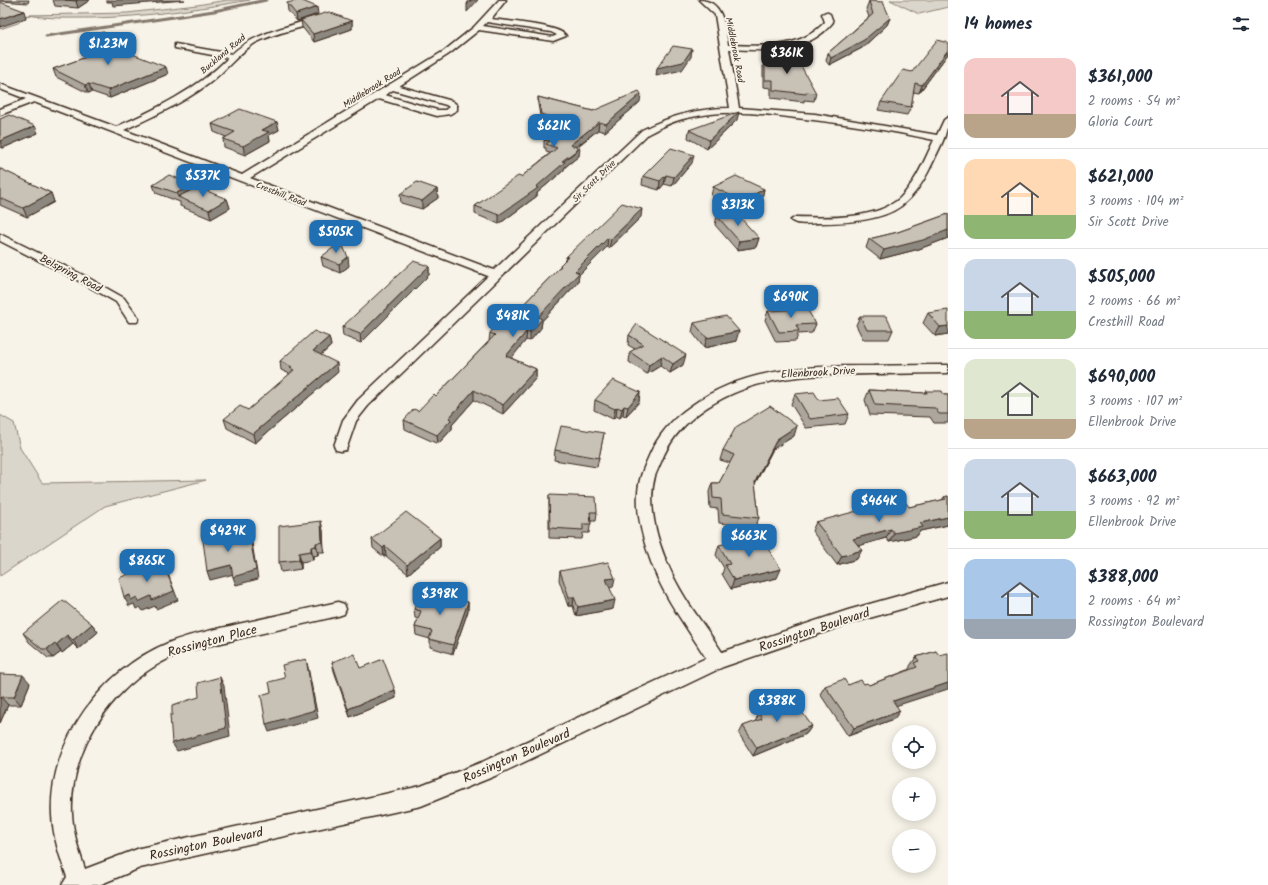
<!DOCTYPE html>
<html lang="en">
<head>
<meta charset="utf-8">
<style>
	body { margin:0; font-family:Kalam,sans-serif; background:#f2f2f3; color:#1f2937; height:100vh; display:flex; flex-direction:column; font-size:15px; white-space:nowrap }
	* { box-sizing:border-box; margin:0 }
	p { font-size:13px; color:#747a83 }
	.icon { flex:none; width:22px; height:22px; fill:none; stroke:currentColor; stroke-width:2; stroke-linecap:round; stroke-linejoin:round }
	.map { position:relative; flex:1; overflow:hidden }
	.side { display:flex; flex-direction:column; background:#fff; width:320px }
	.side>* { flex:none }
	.controls { position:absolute; left:892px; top:725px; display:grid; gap:8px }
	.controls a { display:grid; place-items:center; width:44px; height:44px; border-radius:50%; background:#fff; box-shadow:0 2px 10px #0003; font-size:20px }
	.price { position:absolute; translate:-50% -34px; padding:0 9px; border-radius:8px; background:#1f6fb2; color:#fff; font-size:13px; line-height:26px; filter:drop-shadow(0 1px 2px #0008) }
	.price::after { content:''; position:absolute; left:50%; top:24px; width:12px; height:9px; margin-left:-6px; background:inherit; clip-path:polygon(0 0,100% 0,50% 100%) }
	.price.current { background:#222; color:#fff }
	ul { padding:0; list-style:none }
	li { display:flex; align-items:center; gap:12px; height:100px; padding:0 16px }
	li+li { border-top:1px solid #e0e1e3 }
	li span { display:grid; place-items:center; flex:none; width:112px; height:80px; border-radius:12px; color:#555 }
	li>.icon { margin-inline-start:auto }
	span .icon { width:48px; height:48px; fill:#fffc; stroke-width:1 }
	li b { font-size:17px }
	h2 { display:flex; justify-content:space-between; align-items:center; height:48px; padding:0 16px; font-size:17px }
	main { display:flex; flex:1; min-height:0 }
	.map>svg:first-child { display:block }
	.green { fill:#dbd6cb; stroke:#8b8074 }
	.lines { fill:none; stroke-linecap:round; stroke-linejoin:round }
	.stream { stroke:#84786c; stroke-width:3 }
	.minor-casing { stroke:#3b2a1e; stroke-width:3 }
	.minor { fill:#f7f3e8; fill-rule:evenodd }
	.wall { fill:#aca69d; stroke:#3b2a1e }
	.shaded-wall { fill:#8c877f; stroke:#3b2a1e }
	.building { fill:#c8c1b6; stroke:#3b2a1e }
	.labels { text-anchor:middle; stroke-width:4; stroke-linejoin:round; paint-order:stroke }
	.far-street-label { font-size:9px; fill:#3b2a1e; stroke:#f7f3e8 }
	.street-label { font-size:11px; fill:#3b2a1e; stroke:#f7f3e8 }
	.near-street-label { font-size:13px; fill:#3b2a1e; stroke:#f7f3e8 }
</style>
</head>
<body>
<main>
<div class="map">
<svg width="948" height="885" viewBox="0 0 948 885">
	<rect width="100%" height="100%" fill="#f7f3e8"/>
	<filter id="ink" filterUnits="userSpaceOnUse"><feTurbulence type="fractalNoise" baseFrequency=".025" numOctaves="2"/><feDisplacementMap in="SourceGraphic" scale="8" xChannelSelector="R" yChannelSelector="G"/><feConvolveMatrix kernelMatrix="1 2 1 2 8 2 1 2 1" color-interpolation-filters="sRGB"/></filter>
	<g filter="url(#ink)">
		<path class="green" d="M227 0H250C198 9 146 17 92 18 70 18 50 19 28 15L18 23 0 29V24L28 15 127 13 197 5Z
			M890 0H948V7L919 14Z
			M0 415 14 423 20 448 42 483 206 480 105 506 0 576Z"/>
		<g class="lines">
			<path class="stream" d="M46 36 214 11 266 0"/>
			<g class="minor-casing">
				<path id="minor" d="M499 0H506L491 19C505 21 560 25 566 36L553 41 479 30 449 54 399 86 452 101 457 105V110L450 114 437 116 379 99 250 178 494 270 642 130C670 116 698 108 730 108L715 15 699 0C723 0 725 26 728 45 763 46 799 50 825 22L822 14 826 12 830 14 833 22C808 54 765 51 729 49L739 108 815 114 937 135 944 120 948 117C948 134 941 145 934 160 927 175 919 190 907 201 888 221 846 223 820 223 812 223 796 226 791 220L796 217C827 218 876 220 900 198 916 182 925 159 934 140 889 130 842 123 796 118 760 113 723 109 687 118 673 121 661 127 648 134L368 406 356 421 346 450 341 451 336 450 334 446 343 420 358 400 488 276 34 102 0 115V109L26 99 0 89V84L116 127C156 109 196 90 228 58L175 48V44L232 54C255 32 287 28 316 17H322V21C300 29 276 32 255 43 237 54 224 73 207 85 181 104 152 117 124 130L242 175 444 51 474 27ZM487 22 551 32 557 35 553 37 483 26ZM393 90 446 105 449 107 445 110H437L385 95Z
					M0 234 85 276 124 298 139 319 137 322H129L116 302 77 280 0 241Z
					M948 365V373C923 373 898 374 872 374 810 375 752 374 699 413 682 426 669 441 661 462 659 467 657 471 655 476 647 505 657 541 669 567 682 598 704 624 722 652L848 610 948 582V596L848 624 723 667 495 776 421 806 140 868 99 885H62L67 877C60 857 53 837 52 815 48 742 102 670 168 643 190 634 214 630 238 624 271 617 305 609 338 602L344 604 346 609 344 614 338 616C304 624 271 631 237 639 219 644 199 647 181 653 118 678 69 744 72 814 73 833 79 851 85 869L140 848 421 786 482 762 706 658C686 626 662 595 650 559 641 534 633 502 641 476 643 469 646 463 649 456 658 435 672 419 691 406 744 367 809 366 873 366 898 365 923 365 948 365Z"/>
			</g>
			<use href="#minor" class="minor"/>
		</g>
		<path class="wall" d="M0 0H29L28 3 0 1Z
			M53 0H90L78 8 55 6Z
			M869 1 890 18 887 25 862 48 829 65 826 61 828 53 869 17 866 9Z
			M287 3 318 14 297 21 288 11Z
			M301 20 352 21V29L314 42 302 27Z
			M106 40V43L168 74 110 98 92 92 88 93 56 77 53 69 89 56Z
			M948 43V54L919 93 913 92 911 107 907 115 878 110 881 102 912 72Z
			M765 58 816 93 814 101 804 100V102L771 98V88L763 87V65Z
			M538 97 593 111 640 102 605 132 598 130 577 147 579 156 565 167 564 170 537 193V196L499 224 475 214V206L521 177 550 153 546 152V148H544V140L559 129 541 122 538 104Z
			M0 119 38 133 3 148 0 147Z
			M737 120 707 149 688 138 689 130Z
			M277 122 279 130 269 135 270 141 245 155 224 147 223 139 226 137 214 132 212 124Z
			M692 163 672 186 664 184 659 190 642 185 643 176Z
			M0 169 51 193 54 202 27 217 0 205Z
			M153 185 194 189 227 199 230 208 211 219 180 206V202L156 193Z
			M713 187 764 189 762 198 740 210 711 196Z
			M437 189 438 198 422 209 401 203 400 194Z
			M948 214V238L919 249 880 259 866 248 869 239 898 232Z
			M717 216 759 238 756 247 737 250 715 225Z
			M641 217 609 248 607 247 579 275 578 282 542 321 541 328 530 341 526 340 511 358 536 369V378L503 414 474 400 452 425V429L438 444 405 429 404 420 418 411 436 396 489 341 490 333 503 321 511 317 516 312 560 267V265L565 260 566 257Z
			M321 257 349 266 340 273 323 266Z
			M429 266V275L361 343 343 336 342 327Z
			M768 311 816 324 812 333 798 334 796 341 776 342 765 320Z
			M928 313 948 334 935 336 923 323Z
			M860 316 893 330 889 339H863L856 325Z
			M694 323 736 341 704 348 692 332Z
			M629 335 683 365 670 373 660 366 647 374 629 362 630 352 635 349 628 345Z
			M329 337 331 346 321 355 338 372 255 443 227 428 224 419 248 410 290 374 281 370 280 361Z
			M869 390 925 393 926 391 944 395H948V423H934L930 417 870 415 865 400Z
			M640 392 639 402 626 416 623 415 620 418 616 416 613 419 594 410 595 400Z
			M795 394 819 400 849 414 845 424 806 428 791 404Z
			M604 433 597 467 554 460 555 450Z
			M794 436 773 449 755 484 759 518 755 527 719 523 718 509 710 508 709 492 712 483H719L730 463 720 460 723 450Z
			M549 495 597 512 596 521H591L589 533H583L582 539 549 538Z
			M948 496V525L920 531 917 536 889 542 886 538 858 546 857 559 837 565 812 531 816 522 859 513 909 507 942 500 944 497Z
			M323 530 324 552H318V555L313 556V560L301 562V569L281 572 279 562Z
			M440 538V547L408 574 386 556 384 557 373 548 372 539Z
			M719 545 777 578 731 589 722 574 724 568 716 555Z
			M560 571 613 587H609L613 609 576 616 573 606H568L559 580Z
			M468 602V611L453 654 430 647V639L416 635 415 627 418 619 415 618 414 609Z
			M92 624 98 632 78 649 73 644 62 653 61 652 53 658H48L29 642 23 633Z
			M936 651 896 706 894 719 848 736 820 694 825 686 864 684 869 685 908 670 910 667V666L916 657Z
			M332 662 360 668 395 690 396 698 350 717 334 671Z
			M0 674 30 683 21 705H8L0 723Z
			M785 703 812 726 806 734 753 756 739 734 743 726 755 722 762 706Z"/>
		<path class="shaded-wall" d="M78 0H90L78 8 76 1Z
			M107 0H185L113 6 112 2H107Z
			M471 0H478L467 12V5Z
			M317 7 318 14 297 21 296 14Z
			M24 11 26 18 0 27V19Z
			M890 18 887 25 862 48 829 65 831 58Z
			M352 21V29L314 42 313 34Z
			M104 32 106 40V50L104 43Z
			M692 49 691 57 682 70 656 76 657 68Z
			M948 50V54L919 93 922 85Z
			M166 67 168 74 110 98 108 90Z
			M89 84 92 92 88 93 85 85Z
			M641 94 640 102 605 132 606 124Z
			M739 112 737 120 707 149 709 140Z
			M277 122 279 130 269 135 270 141 245 155 243 146 262 130Z
			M599 122 598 130 569 152 570 145Z
			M35 126 38 133 3 148 0 141Z
			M580 148 579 156 565 167 564 170 537 193V196L499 224V215Z
			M694 155 692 163 672 186 674 177Z
			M666 175 664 184 659 190 660 181Z
			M193 184 195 193 178 197 177 193Z
			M437 189 438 198 422 209V201Z
			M764 189 762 198 740 210 742 201Z
			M51 193 54 202 27 217 23 208Z
			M227 199 230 208 211 219 209 210Z
			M642 209 641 217 609 248 611 239Z
			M948 230V238L919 249 880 259 884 250Z
			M608 238 607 247 579 275 578 282 542 321 541 328 530 341V332L538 317 575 271Z
			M759 238 756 247 737 250 739 241Z
			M348 257 349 266 340 273 339 264Z
			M429 266V275L361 343 360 334Z
			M948 326V334L935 336 940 327Z
			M527 331 526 340 506 365V356Z
			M739 331 736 341 704 348 707 338Z
			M329 337 331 346 315 360 313 351Z
			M686 355 683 365 670 373 673 364Z
			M662 356 660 366 647 374 649 365Z
			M337 363 338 372 255 443 253 434Z
			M536 369V378L503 414V405Z
			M474 390V400L452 425V429L438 444 437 435 449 418Z
			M640 392 639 402 626 416 628 407Z
			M624 406 623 415 620 418 622 409Z
			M617 407 616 416 613 419 615 409Z
			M797 426 794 436 773 449 751 491 755 482 777 439Z
			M948 517V525L920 531 917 536 889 542 894 533 920 523Z
			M321 521 323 530 324 552 322 542Z
			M891 529 886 538 848 549 853 539Z
			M249 534 252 543 258 579 236 585 233 577Z
			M440 538V547L408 574 407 565Z
			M316 543 318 552V555L316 546Z
			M385 546 386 556 384 557 383 548Z
			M311 547 313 556V560L311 551Z
			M862 550 857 559 837 565 842 556Z
			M299 553 301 562V569L299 560Z
			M162 560 166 569 178 600 156 609 155 606 143 611 140 607 136 609 134 604 129 606 124 597 130 595 137 597 151 596Z
			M231 565 234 574 210 580 207 571Z
			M781 569 777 578 731 589 734 580Z
			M615 578 613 587 604 588 606 579Z
			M569 597H574L573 606H568Z
			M615 600 613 609 576 616 578 607Z
			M468 602V611L453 654V645Z
			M92 624 98 632 78 649 73 640Z
			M67 635 73 644 62 653 56 645Z
			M55 643 61 652 53 658 47 649Z
			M306 659 308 667 318 718 269 732 266 724Z
			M23 675 30 683 21 705 14 697Z
			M220 677 224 686 230 736 177 751 172 743Z
			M948 683V689L886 709 893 701Z
			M395 690 396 698 350 717 348 709Z
			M1 697 8 705 0 723V699Z
			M900 711 894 719 848 736 854 728Z
			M812 726 806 734 753 756 757 748Z"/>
		<path class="building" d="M65 0H78L76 1Z
			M299 0H300L317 7 296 14 287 3Z
			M468 0H471L467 5Z
			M869 1 883 2 890 18 864 40 831 58 828 53 873 14Z
			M0 2 24 11 0 19Z
			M329 12 352 21 313 34 301 20Z
			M104 32V43L166 67 108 90 89 84 85 85 53 69 89 56V34Z
			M937 40 948 43V50L922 85 915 83 911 107 881 102 903 70 912 72Z
			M673 46 692 49 683 62 657 68Z
			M774 53 788 57 795 55 816 93 806 92V94L773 90V80H765V58Z
			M639 91 641 94 606 124 599 122 570 145 580 148 562 161 565 162 536 187 538 188 499 215 475 206 518 176 521 177 557 148 546 144 550 141 544 140 566 123 541 114 538 97 593 111Z
			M240 109 277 122 262 130 269 132 243 146 223 139 235 132 212 124Z
			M739 112 709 140 689 130Z
			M9 115 35 126 0 141V119Z
			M671 148 694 155 674 177 666 175 660 181 643 176Z
			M0 169H1L51 193 23 208 0 198Z
			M169 175 193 184 177 193 153 185Z
			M736 176 764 189 742 201 713 187Z
			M417 182 437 189 422 201 400 194Z
			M197 187 227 199 209 210 178 197Z
			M622 203 642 209 611 239 608 238 575 271 579 273 538 317 542 319 530 332 527 331 506 356 536 369 503 405 474 390 449 418 451 420 437 435 404 420 414 409 418 411 434 394 436 396 495 335 490 333 500 320 503 321 507 316 511 317 516 312 561 266 560 265 568 257H566Z
			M736 213 759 238 739 241 717 216Z
			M948 214V230L923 240 884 250 869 239 898 232Z
			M341 242 348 257 339 264 321 257Z
			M413 261 429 266 360 334 342 327Z
			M807 309 816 324 796 325 799 331 779 332 768 311Z
			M948 310V326L940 327 928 313Z
			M726 316 739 331 707 338 694 323Z
			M860 316H886L893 330H867Z
			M637 324 686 355 673 364 662 356 649 365 630 352 643 344 629 335Z
			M314 331 329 337 313 351 337 363 253 434 224 419 240 406 248 410 294 370 290 368 292 367 280 361Z
			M613 380 640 392 628 407 624 406 622 409 617 407 615 409 595 400Z
			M869 390 927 393 926 391H942L944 395H948V414H939L935 408 875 405Z
			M814 392 819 400 838 398 849 414 810 419 795 394Z
			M770 406 797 426 777 439 755 482 759 518 722 514 721 499 713 498 712 483H719L734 455 723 450 736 427Z
			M561 426 604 433 599 458 555 450Z
			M549 495 596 497 597 512H590L591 524H583V530L550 528Z
			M948 496V517L920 523 923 527 894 533 891 529 853 539 862 550 842 556 816 522 857 511 859 513 906 503 909 507 946 499 944 497Z
			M406 512 440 538 407 565 385 546 383 548 372 539Z
			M321 521 322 542 316 543V546L311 547V551L299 553V560L279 562V526Z
			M221 528 224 540 249 534 256 570 233 577 231 565 207 571 202 533Z
			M760 536 781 569 734 580 725 565 730 564 719 545Z
			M162 560 174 591 152 600 151 596 138 602 137 597 131 600 130 595 124 597 119 578Z
			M608 562 615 578 606 579 615 600 578 607 574 597H569L560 571Z
			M421 591 468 602 453 645 429 639 432 631 415 627 421 611 414 609Z
			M63 600 92 624 73 640 67 635 56 645 55 643 47 649H42L23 633Z
			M936 651 939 655 948 653V683L893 701 900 711 854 728 825 686 844 679 848 685 861 680 864 684 867 683 869 685 917 667 914 663 919 661 916 657Z
			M354 654 360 668 383 659 395 690 348 709 332 662Z
			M306 659 315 710 266 724 261 695 271 692 269 682 285 678 282 665Z
			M0 674 23 675 14 697H1L0 699Z
			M220 677 226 728 172 743 170 715H172V705L199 697 198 683Z
			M782 699 785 703 793 700 812 726 757 748 743 726 762 719 759 713 765 711 762 706Z"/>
	</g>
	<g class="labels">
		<g class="far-street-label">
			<text transform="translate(735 50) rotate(79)" y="3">Middlebrook Road</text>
			<text transform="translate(223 54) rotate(-40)" y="3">Buckland Road</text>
			<text transform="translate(372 88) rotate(-32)" y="3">Middlebrook Road</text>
			<text transform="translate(594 181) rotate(-44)" y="3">Sir Scott Drive</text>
			<text transform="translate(281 194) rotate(21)" y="3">Cresthill Road</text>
		</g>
		<g class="street-label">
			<text transform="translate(71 273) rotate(28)" y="4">Belspring Road</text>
			<text transform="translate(818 372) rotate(-3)" y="4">Ellenbrook Drive</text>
		</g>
		<g class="near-street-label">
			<text transform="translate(814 629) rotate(-18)" y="5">Rossington Boulevard</text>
			<text transform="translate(212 640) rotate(-15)" y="5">Rossington Place</text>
			<text transform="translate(516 755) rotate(-24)" y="5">Rossington Boulevard</text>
			<text transform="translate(206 843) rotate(-12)" y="5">Rossington Boulevard</text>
		</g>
	</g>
</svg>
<div class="controls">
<a><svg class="icon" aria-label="locate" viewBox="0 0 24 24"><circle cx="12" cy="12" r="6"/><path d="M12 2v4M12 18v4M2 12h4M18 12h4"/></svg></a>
<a>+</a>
<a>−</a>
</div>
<b class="price" style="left:108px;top:66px">$1.23M</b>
<b class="price current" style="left:787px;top:75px">$361K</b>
<b class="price" style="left:554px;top:148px">$621K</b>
<b class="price" style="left:203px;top:198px">$537K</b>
<b class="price" style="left:738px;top:227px">$313K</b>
<b class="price" style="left:336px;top:254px">$505K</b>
<b class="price" style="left:791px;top:319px">$690K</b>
<b class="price" style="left:513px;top:338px">$481K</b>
<b class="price" style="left:879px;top:523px">$464K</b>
<b class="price" style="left:228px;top:553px">$429K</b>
<b class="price" style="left:749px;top:558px">$663K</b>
<b class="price" style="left:147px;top:583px">$865K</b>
<b class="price" style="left:440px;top:616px">$398K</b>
<b class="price" style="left:777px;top:723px">$388K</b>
</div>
<section class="side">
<h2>14 homes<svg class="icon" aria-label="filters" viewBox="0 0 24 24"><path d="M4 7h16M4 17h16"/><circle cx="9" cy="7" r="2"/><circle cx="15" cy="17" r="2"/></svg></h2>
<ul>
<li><span style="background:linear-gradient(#f6c9c9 70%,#b9a48a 0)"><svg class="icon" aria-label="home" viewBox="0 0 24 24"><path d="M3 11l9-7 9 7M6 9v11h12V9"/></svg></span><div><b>$361,000</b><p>2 rooms · 54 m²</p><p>Gloria Court</p></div></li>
<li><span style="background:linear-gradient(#ffd9b3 70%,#8fb573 0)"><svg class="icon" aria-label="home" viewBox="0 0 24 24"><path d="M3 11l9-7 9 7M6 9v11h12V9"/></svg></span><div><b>$621,000</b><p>3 rooms · 104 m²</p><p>Sir Scott Drive</p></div></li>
<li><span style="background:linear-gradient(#c9d6e8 65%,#8fb573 0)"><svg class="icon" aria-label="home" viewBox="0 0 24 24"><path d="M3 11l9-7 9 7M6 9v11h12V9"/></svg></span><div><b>$505,000</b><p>2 rooms · 66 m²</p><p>Cresthill Road</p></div></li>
<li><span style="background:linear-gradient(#dfe7d0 75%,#b9a48a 0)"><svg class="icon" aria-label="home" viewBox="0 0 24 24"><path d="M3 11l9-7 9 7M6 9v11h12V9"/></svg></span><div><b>$690,000</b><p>3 rooms · 107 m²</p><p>Ellenbrook Drive</p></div></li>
<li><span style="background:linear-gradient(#c9d6e8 65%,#8fb573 0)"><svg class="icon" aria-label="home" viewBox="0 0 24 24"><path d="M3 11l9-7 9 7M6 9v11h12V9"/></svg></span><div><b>$663,000</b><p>3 rooms · 92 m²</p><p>Ellenbrook Drive</p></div></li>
<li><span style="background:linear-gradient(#a9c7e8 75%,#9aa5b1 0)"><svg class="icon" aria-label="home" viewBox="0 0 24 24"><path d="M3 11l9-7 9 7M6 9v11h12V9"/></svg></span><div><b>$388,000</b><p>2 rooms · 64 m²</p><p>Rossington Boulevard</p></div></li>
</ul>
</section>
</main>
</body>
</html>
